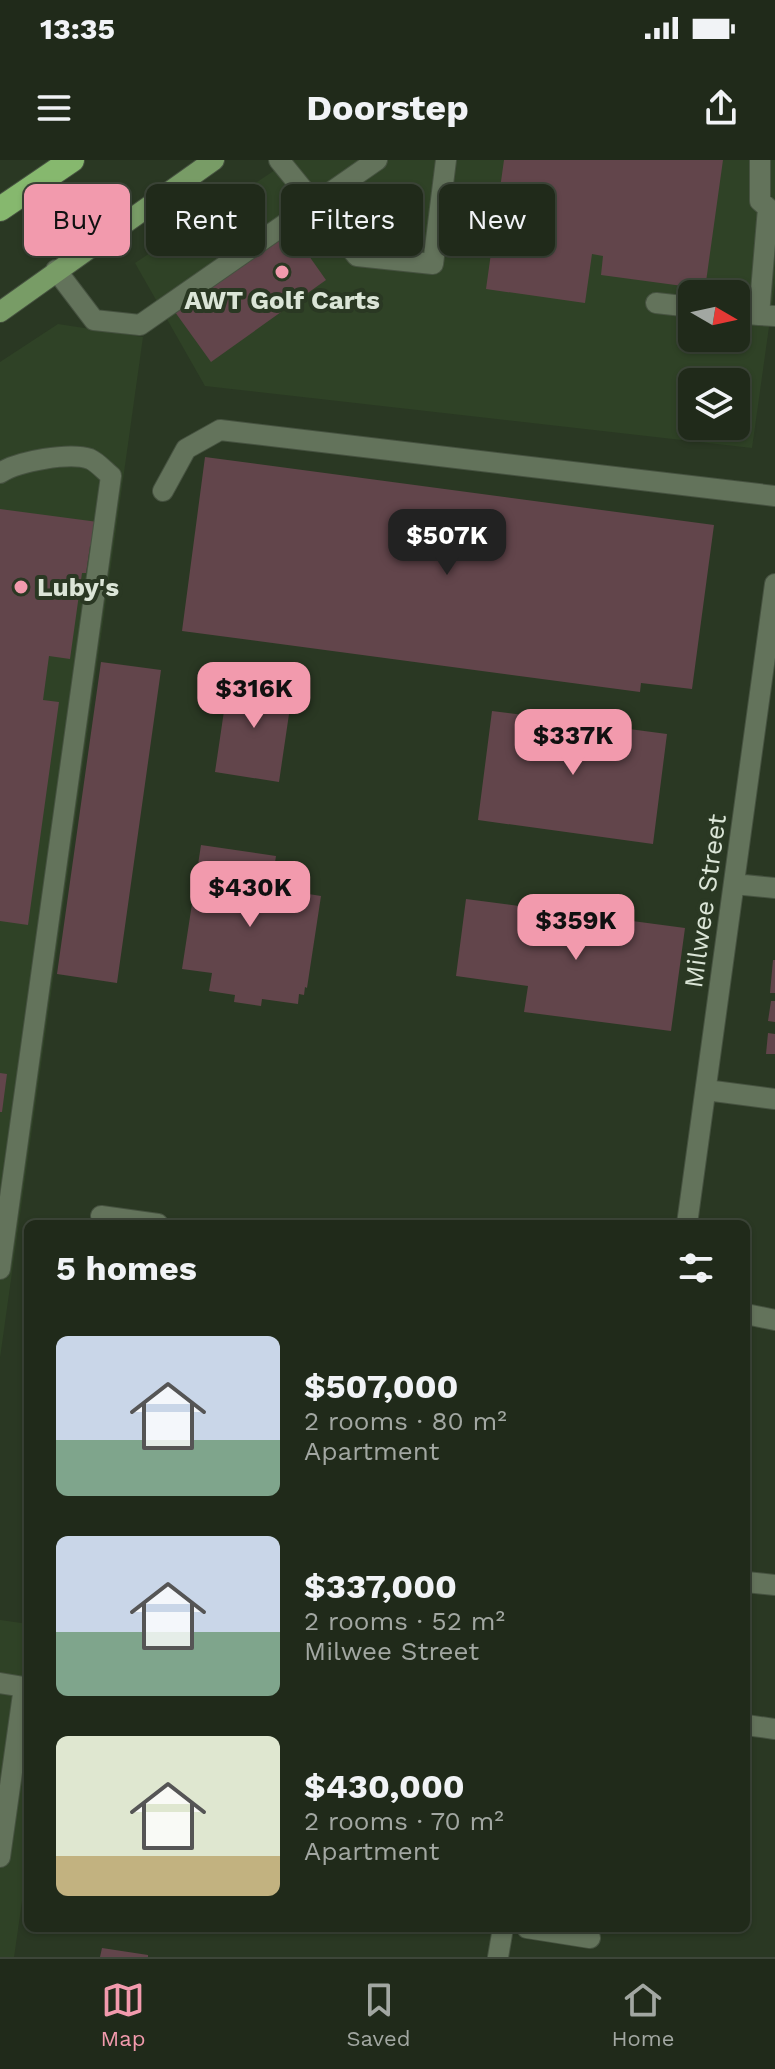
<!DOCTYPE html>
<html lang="en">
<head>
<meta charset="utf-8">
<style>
	body { margin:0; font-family:"Work Sans",sans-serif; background:#283223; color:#f1f3f6; height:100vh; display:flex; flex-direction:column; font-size:30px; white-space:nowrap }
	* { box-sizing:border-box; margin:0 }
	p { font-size:26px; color:#a2a7a2 }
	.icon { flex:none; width:44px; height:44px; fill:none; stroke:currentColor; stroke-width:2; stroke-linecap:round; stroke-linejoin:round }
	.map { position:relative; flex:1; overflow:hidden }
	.details { position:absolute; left:24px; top:1060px; width:726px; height:712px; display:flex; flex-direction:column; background:#202a1a; border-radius:12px; box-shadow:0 2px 6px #0004,0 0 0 2px #3d4639 }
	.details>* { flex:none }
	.top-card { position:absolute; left:24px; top:24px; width:728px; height:72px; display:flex; gap:16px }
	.needle { width:52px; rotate:99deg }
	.fabs { position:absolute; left:678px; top:120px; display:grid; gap:16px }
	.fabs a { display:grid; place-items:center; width:72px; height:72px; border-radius:12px; background:#202a1a; box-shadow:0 2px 6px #0004,0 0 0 2px #3d4639; font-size:40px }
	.price { position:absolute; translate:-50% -68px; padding:0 18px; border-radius:16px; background:#f29aad; color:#111; font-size:26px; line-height:52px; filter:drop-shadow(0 2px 4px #0008) }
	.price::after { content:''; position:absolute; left:50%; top:48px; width:24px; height:18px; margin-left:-12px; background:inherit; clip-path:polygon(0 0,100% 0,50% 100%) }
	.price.current { background:#222; color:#fff }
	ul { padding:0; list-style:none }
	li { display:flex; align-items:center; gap:24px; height:200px; padding:0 32px }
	li span { display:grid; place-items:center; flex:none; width:224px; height:160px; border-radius:12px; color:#555 }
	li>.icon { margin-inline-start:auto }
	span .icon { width:96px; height:96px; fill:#fffc; stroke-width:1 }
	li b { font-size:34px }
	h2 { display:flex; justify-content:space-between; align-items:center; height:96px; padding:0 32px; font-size:34px }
	.tag { padding:0 28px; border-radius:12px; background:#202a1a; box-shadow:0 2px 6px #0004,0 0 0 2px #3d4639; font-size:28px; line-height:72px }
	.tag.current { background:#f29aad; color:#111 }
	.status { display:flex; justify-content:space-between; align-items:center; height:56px; padding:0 40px; background:#202a1a; direction:ltr }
	.status svg { height:22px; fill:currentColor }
	header { display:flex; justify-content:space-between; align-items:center; height:104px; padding:0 32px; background:#202a1a; font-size:36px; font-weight:700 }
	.menu { display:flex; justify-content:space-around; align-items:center; height:112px; border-top:2px solid #3d4639; background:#202a1a; font-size:22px; color:#a2a7a2 }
	.menu a { display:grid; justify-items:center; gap:4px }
	.menu .current { color:#f29aad }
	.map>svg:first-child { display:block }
	.built { fill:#2f4226; fill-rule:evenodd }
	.building { fill:#62454b }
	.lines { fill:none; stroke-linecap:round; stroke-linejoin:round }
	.minor-casing { stroke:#465240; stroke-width:22 }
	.major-casing { stroke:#465240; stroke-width:22 }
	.highway-casing { stroke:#465240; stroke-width:26 }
	.minor { stroke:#63735b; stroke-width:20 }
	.major { stroke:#789c66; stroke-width:20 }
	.highway { stroke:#86b86e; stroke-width:24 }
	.poi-dot { fill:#f29aad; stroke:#2a3823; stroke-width:3 }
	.labels { text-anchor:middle; stroke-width:8; stroke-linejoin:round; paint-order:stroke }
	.poi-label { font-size:26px; font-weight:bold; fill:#dbe5d7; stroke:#2a3823 }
	.street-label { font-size:26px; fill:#dbe5d7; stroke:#2a3823 }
</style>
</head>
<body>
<div class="status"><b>13:35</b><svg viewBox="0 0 49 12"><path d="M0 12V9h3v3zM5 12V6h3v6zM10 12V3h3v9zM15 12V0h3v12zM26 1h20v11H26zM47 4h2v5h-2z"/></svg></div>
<header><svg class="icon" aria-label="menu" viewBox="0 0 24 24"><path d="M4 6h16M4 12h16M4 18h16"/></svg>Doorstep<svg class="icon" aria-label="share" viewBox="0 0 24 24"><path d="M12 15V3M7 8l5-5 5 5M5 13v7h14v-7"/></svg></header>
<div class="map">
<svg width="775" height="1797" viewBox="0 0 775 1797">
	<rect width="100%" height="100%" fill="#2a3823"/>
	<path class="built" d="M290 0H775V124L752 288 205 226 135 103ZM692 134H736V178H692ZM692 222H736V266H692Z
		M58 164 143 177 0 1198V202Z
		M0 1460 28 1464V1699L14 1797H0Z"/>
	<path class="building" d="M504 0H723L705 129 601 115 603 96 592 94 585 143 486 129Z
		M290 69 326 120 211 202 175 152Z
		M205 297 714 365 692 529 641 523 640 532 182 471Z
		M0 349 98 362 95 387 90 386 86 413H82L70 499 49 496 43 540 59 542 28 765 0 761Z
		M101 502 161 510 117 823 57 814Z
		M229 517 293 527 279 622 215 612Z
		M492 551 667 574 653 684 478 660Z
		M201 685 276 696 271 728 321 736 307 828 305 827 304 835 299 834 298 844 262 839 261 846 234 842 235 835 209 831 212 813 182 809Z
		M466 739 685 768 671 871 524 852 528 826 456 816Z
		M773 800H775V833H770Z
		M771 841H775V862L768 861Z
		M768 873 775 874V894H766Z
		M0 913 7 914 2 952H0Z
		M102 1788 148 1795V1797H100Z"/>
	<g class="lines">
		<g class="minor-casing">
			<path id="minor" d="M279 0 357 96 433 104 446 0
				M760 0V41L768 48 759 155 775 156
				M56 110 94 160 140 165 377 0
				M656 143 692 147
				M736 153 759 155
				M0 313C18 301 70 292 90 299 97 302 105 311 111 316L0 1109
				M163 331 186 289 220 270 775 336
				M734 724 775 728
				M706 930 775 939
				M101 1056 158 1064
				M687 1064 775 424
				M746 1154 775 1160
				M746 1422 775 1425
				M0 1523 24 1527 0 1697
				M746 1565 775 1569
				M527 1768 590 1778
				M498 1797 503 1768"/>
		</g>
		<g class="major-casing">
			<path id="major" d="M0 152 214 0"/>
		</g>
		<g class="highway-casing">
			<path id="highway" d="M0 49 72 0"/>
		</g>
		<use href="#minor" class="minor"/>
		<use href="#major" class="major"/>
		<use href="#highway" class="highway"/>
	</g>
	<g class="poi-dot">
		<circle cx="282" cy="112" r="8"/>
		<circle cx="21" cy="427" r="8"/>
	</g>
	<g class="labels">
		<g class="poi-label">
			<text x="282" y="149">AWT Golf Carts</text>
			<text x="37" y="436" text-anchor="start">Luby's</text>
		</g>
		<g class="street-label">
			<text transform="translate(705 741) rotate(-82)" y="9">Milwee Street</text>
		</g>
	</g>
</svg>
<div class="fabs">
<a><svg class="needle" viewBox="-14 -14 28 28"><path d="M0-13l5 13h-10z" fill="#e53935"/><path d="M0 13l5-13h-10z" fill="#a2a7a2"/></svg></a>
<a><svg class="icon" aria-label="layers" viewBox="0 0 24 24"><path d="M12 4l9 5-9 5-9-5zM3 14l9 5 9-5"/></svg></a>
</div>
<b class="price current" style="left:447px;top:417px">$507K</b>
<b class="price" style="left:254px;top:570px">$316K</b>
<b class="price" style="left:573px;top:617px">$337K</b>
<b class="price" style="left:250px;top:769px">$430K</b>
<b class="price" style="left:576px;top:802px">$359K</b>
<div class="top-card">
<a class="tag current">Buy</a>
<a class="tag">Rent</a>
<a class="tag">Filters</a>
<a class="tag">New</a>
</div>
<section class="details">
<h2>5 homes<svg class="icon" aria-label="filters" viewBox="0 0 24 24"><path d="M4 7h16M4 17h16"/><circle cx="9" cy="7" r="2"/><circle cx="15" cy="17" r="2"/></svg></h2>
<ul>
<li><span style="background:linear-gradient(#c9d6e8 65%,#7fa58c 0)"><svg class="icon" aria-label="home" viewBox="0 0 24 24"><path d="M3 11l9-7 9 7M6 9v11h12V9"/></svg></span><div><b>$507,000</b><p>2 rooms · 80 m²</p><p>Apartment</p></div></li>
<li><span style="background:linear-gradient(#c9d6e8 60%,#7fa58c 0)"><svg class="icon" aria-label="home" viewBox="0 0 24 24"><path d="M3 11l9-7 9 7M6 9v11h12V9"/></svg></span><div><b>$337,000</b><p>2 rooms · 52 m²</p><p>Milwee Street</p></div></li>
<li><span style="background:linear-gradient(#dfe7d0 75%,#c2b280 0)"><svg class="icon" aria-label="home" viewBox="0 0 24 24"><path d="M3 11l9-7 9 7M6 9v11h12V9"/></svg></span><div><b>$430,000</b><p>2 rooms · 70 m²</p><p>Apartment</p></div></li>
</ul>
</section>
</div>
<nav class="menu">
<a class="current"><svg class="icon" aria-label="map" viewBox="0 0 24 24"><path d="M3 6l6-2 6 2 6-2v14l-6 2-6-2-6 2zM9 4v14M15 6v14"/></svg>Map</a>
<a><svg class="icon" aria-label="saved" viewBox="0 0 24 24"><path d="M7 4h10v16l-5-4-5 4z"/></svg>Saved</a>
<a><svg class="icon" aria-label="home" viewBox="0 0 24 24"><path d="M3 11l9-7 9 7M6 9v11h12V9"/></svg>Home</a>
</nav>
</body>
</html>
